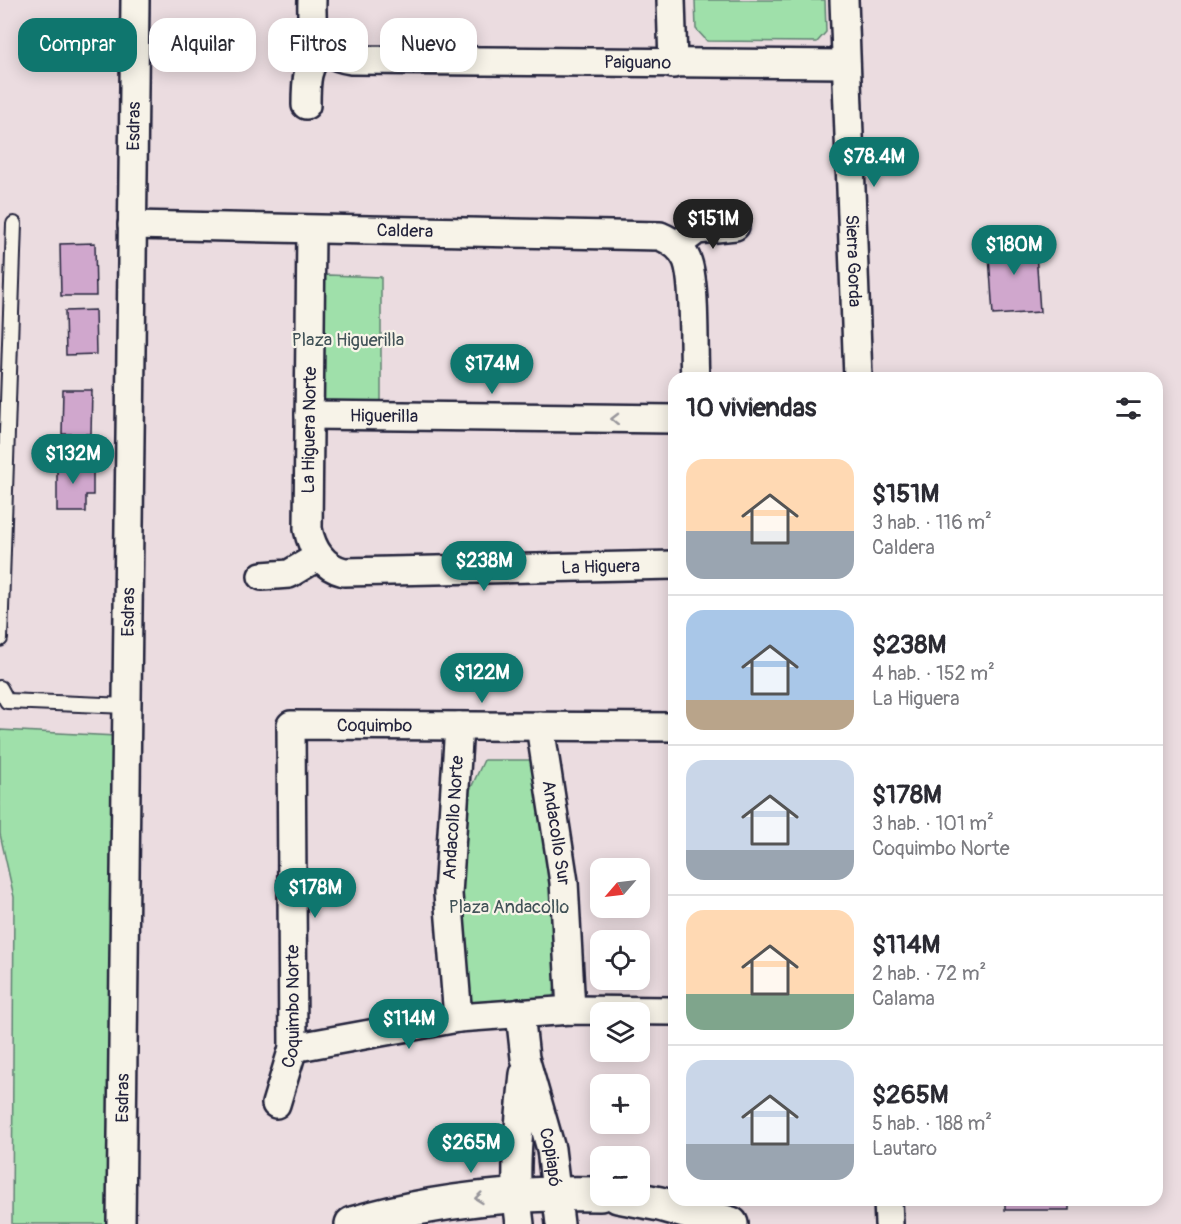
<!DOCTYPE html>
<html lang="es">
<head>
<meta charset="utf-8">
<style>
	body { margin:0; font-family:Pangolin,sans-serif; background:#f2f2f3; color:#2b2b33; height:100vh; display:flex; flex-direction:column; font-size:22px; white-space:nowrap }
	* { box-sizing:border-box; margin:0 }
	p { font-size:20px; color:#7c7c81 }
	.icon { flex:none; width:33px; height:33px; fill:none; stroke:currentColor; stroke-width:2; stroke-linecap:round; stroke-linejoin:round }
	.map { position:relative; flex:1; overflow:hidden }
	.drawer { position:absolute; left:668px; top:372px; width:495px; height:834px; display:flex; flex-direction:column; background:#fff; border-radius:18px; box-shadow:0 3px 15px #0003 }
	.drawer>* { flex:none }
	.guide { position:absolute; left:18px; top:18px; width:560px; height:54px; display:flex; gap:12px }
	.needle { width:39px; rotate:242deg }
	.fabs { position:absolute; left:590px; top:858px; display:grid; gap:12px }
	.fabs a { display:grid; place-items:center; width:60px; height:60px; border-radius:12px; background:#fff; box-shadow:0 3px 15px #0003; font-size:30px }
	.price { position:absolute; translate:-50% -51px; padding:0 14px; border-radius:21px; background:#0f766e; color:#fff; font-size:20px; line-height:39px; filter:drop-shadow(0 2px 3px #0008) }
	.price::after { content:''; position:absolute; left:50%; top:36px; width:18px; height:14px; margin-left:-9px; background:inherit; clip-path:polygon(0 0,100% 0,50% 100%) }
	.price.selected { background:#222; color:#fff }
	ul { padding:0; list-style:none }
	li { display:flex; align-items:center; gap:18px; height:150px; padding:0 18px }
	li+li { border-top:2px solid #e1e1e2 }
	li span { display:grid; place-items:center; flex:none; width:168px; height:120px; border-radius:18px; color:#555 }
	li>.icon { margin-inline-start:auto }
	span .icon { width:72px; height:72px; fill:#fffc; stroke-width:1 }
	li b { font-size:26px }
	h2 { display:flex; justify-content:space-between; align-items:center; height:72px; padding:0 18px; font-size:26px }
	.chip { padding:0 21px; border-radius:18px; background:#fff; box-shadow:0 3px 15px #0003; font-size:21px; line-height:54px }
	.chip.selected { background:#0f766e; color:#fff }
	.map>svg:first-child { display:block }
	.green { fill:#9fe0aa; stroke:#608172; stroke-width:1.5 }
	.building { fill:#d0a7cd; stroke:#22223b; stroke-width:1.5 }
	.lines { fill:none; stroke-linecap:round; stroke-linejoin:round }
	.service-casing { stroke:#22223b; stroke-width:18 }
	.minor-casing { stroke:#22223b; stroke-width:32 }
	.tertiary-casing { stroke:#22223b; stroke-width:38 }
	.service { stroke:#f7f3e8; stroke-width:14 }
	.minor { stroke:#f7f3e8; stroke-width:27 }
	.tertiary { stroke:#f7f3e8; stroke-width:33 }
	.oneway { stroke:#97959a }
	.labels { text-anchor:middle; stroke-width:4.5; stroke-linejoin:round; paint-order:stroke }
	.street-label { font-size:18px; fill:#22223b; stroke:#f7f3e8 }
	.park-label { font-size:18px; fill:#415257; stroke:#f7f3e8 }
</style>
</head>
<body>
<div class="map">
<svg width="1181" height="1224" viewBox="0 0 1181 1224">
	<rect width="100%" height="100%" fill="#ebdce0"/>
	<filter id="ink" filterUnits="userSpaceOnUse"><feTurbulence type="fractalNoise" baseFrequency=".0167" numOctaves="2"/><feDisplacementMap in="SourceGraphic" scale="12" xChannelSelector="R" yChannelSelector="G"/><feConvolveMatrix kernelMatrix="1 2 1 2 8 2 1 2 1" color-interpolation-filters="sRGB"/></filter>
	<g filter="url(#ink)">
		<path class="green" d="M695 0H825L826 32 817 42 707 41 696 29Z
			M328 275 381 277V408L322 405 323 276Z
			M0 730 116 736 113 1224H12L14 897 0 834Z
			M484 760H536L561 944 553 998 472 1004 460 910 470 790Z"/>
		<path class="building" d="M1035 238 1040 312 993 315 988 241Z
			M95 243 96 296H61L60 244Z
			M95 310 96 354 66 355 65 311Z
			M63 390H92L91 434H62Z
			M57 458H88V472H93V495H86V512H57Z
			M1005 1200H1069V1210H1005Z"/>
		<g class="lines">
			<g class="service-casing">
				<path id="service" d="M0 639 14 224
					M0 688 7 701 127 706"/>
			</g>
			<g class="minor-casing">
				<g id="minor">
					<path id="s1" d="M312 0C311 32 314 54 351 60L846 64"/>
					<path d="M671 0 673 64"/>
					<path id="s2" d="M844 0 858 378"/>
					<path d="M306 105C306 81 306 66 323 48"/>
					<path id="s3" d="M132 225 660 236C672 241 682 248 687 260 696 282 693 351 695 378"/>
					<path id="s4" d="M311 230 308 529C312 549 323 567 344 572L674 565"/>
					<path d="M677 245 697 230 735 226"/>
					<path id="s5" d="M309 415 674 419"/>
					<path d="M262 576 289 574 319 556"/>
					<path id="s6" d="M540 726 564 882 571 1010"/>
					<path id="s7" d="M520 1013 525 1058 551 1149 560 1224"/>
					<path id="s8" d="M458 1018 448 894 459 726"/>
					<path d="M293 1048 458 1018 571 1010 674 1011"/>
					<path id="s9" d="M276 1104 293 1048 291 725 674 727"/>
					<path d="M888 1200 889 1224"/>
					<path id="s10" d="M121 1224 135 0"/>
					<path d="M520 1224C513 1174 519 1125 524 1074"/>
				</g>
			</g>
			<g class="tertiary-casing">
				<path id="tertiary" d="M618 1196 660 1204 731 1224
					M352 1224C433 1200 516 1192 600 1194"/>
			</g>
			<use href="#service" class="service"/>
			<use href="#minor" class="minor"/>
			<use href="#tertiary" class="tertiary"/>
		</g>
		<defs><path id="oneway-chevron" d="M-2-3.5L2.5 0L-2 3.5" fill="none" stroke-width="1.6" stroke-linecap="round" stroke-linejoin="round" transform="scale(1.5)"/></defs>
		<g class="oneway">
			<use href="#oneway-chevron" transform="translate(615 419) rotate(-179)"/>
			<use href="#oneway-chevron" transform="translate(479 1198) rotate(174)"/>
		</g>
	</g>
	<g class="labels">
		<g class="street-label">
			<text dy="6" stroke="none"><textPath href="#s1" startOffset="368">Paiguano</textPath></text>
			<text dy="6" stroke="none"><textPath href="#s10" startOffset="1098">Esdras</textPath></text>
			<text dy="6" stroke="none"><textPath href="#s3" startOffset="273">Caldera</textPath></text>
			<text dy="6" stroke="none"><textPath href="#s2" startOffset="261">Sierra Gorda</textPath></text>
			<text dy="6" stroke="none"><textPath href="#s5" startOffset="75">Higuerilla</textPath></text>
			<text transform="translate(309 430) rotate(-89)" y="6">La Higuera Norte</text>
			<text dy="6" stroke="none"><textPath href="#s4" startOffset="615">La Higuera</textPath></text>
			<text dy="6" stroke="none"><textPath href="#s10" startOffset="612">Esdras</textPath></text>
			<text dy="6" stroke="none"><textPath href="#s9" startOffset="465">Coquimbo</textPath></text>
			<text dy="6" stroke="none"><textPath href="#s8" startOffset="201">Andacollo Norte</textPath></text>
			<text dy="6" stroke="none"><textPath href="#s6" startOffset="108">Andacollo Sur</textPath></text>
			<text dy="6" stroke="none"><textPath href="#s9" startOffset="100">Coquimbo Norte</textPath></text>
			<text dy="6" stroke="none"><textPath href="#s10" startOffset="126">Esdras</textPath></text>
			<text dy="6" stroke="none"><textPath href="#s7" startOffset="148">Copiapó</textPath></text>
		</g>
		<g class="park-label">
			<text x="348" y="346">Plaza Higuerilla</text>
			<text x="509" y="913">Plaza Andacollo</text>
		</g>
	</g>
</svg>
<div class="fabs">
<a><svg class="needle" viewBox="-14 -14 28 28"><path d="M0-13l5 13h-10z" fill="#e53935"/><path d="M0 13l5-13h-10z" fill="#7c7c81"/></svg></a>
<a><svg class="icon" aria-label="locate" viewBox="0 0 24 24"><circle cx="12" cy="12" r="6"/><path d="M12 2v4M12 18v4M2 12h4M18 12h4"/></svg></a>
<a><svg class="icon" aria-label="layers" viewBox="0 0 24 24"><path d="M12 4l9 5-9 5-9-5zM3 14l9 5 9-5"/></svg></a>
<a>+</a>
<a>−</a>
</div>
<b class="price" style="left:874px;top:188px">$78.4M</b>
<b class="price selected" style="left:713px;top:250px">$151M</b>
<b class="price" style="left:1014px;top:276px">$180M</b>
<b class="price" style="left:492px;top:395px">$174M</b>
<b class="price" style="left:73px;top:485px">$132M</b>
<b class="price" style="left:484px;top:592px">$238M</b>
<b class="price" style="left:482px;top:704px">$122M</b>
<b class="price" style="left:315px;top:919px">$178M</b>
<b class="price" style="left:409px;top:1050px">$114M</b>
<b class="price" style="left:471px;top:1174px">$265M</b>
<div class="guide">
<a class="chip selected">Comprar</a>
<a class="chip">Alquilar</a>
<a class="chip">Filtros</a>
<a class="chip">Nuevo</a>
</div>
<section class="drawer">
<h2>10 viviendas<svg class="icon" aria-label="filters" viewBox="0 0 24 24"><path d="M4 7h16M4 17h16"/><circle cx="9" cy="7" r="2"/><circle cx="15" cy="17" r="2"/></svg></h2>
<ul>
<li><span style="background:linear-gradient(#ffd9b3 60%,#9aa5b1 0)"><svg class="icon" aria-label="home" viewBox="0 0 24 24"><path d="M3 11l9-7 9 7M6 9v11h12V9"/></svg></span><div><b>$151M</b><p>3 hab. · 116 m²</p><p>Caldera</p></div></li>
<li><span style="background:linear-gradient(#a9c7e8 75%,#b9a48a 0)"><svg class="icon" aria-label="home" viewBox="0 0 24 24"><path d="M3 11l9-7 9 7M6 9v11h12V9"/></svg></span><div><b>$238M</b><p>4 hab. · 152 m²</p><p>La Higuera</p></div></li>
<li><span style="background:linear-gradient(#c9d6e8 75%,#9aa5b1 0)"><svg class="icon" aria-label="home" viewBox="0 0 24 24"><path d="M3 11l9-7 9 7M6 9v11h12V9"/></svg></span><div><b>$178M</b><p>3 hab. · 101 m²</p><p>Coquimbo Norte</p></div></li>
<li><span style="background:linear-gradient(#ffd9b3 70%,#7fa58c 0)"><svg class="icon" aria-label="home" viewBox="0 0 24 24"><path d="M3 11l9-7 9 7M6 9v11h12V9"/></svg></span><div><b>$114M</b><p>2 hab. · 72 m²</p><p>Calama</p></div></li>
<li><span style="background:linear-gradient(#c9d6e8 70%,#9aa5b1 0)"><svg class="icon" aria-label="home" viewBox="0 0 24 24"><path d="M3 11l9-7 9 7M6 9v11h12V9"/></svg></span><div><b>$265M</b><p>5 hab. · 188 m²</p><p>Lautaro</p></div></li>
</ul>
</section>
</div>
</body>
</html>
